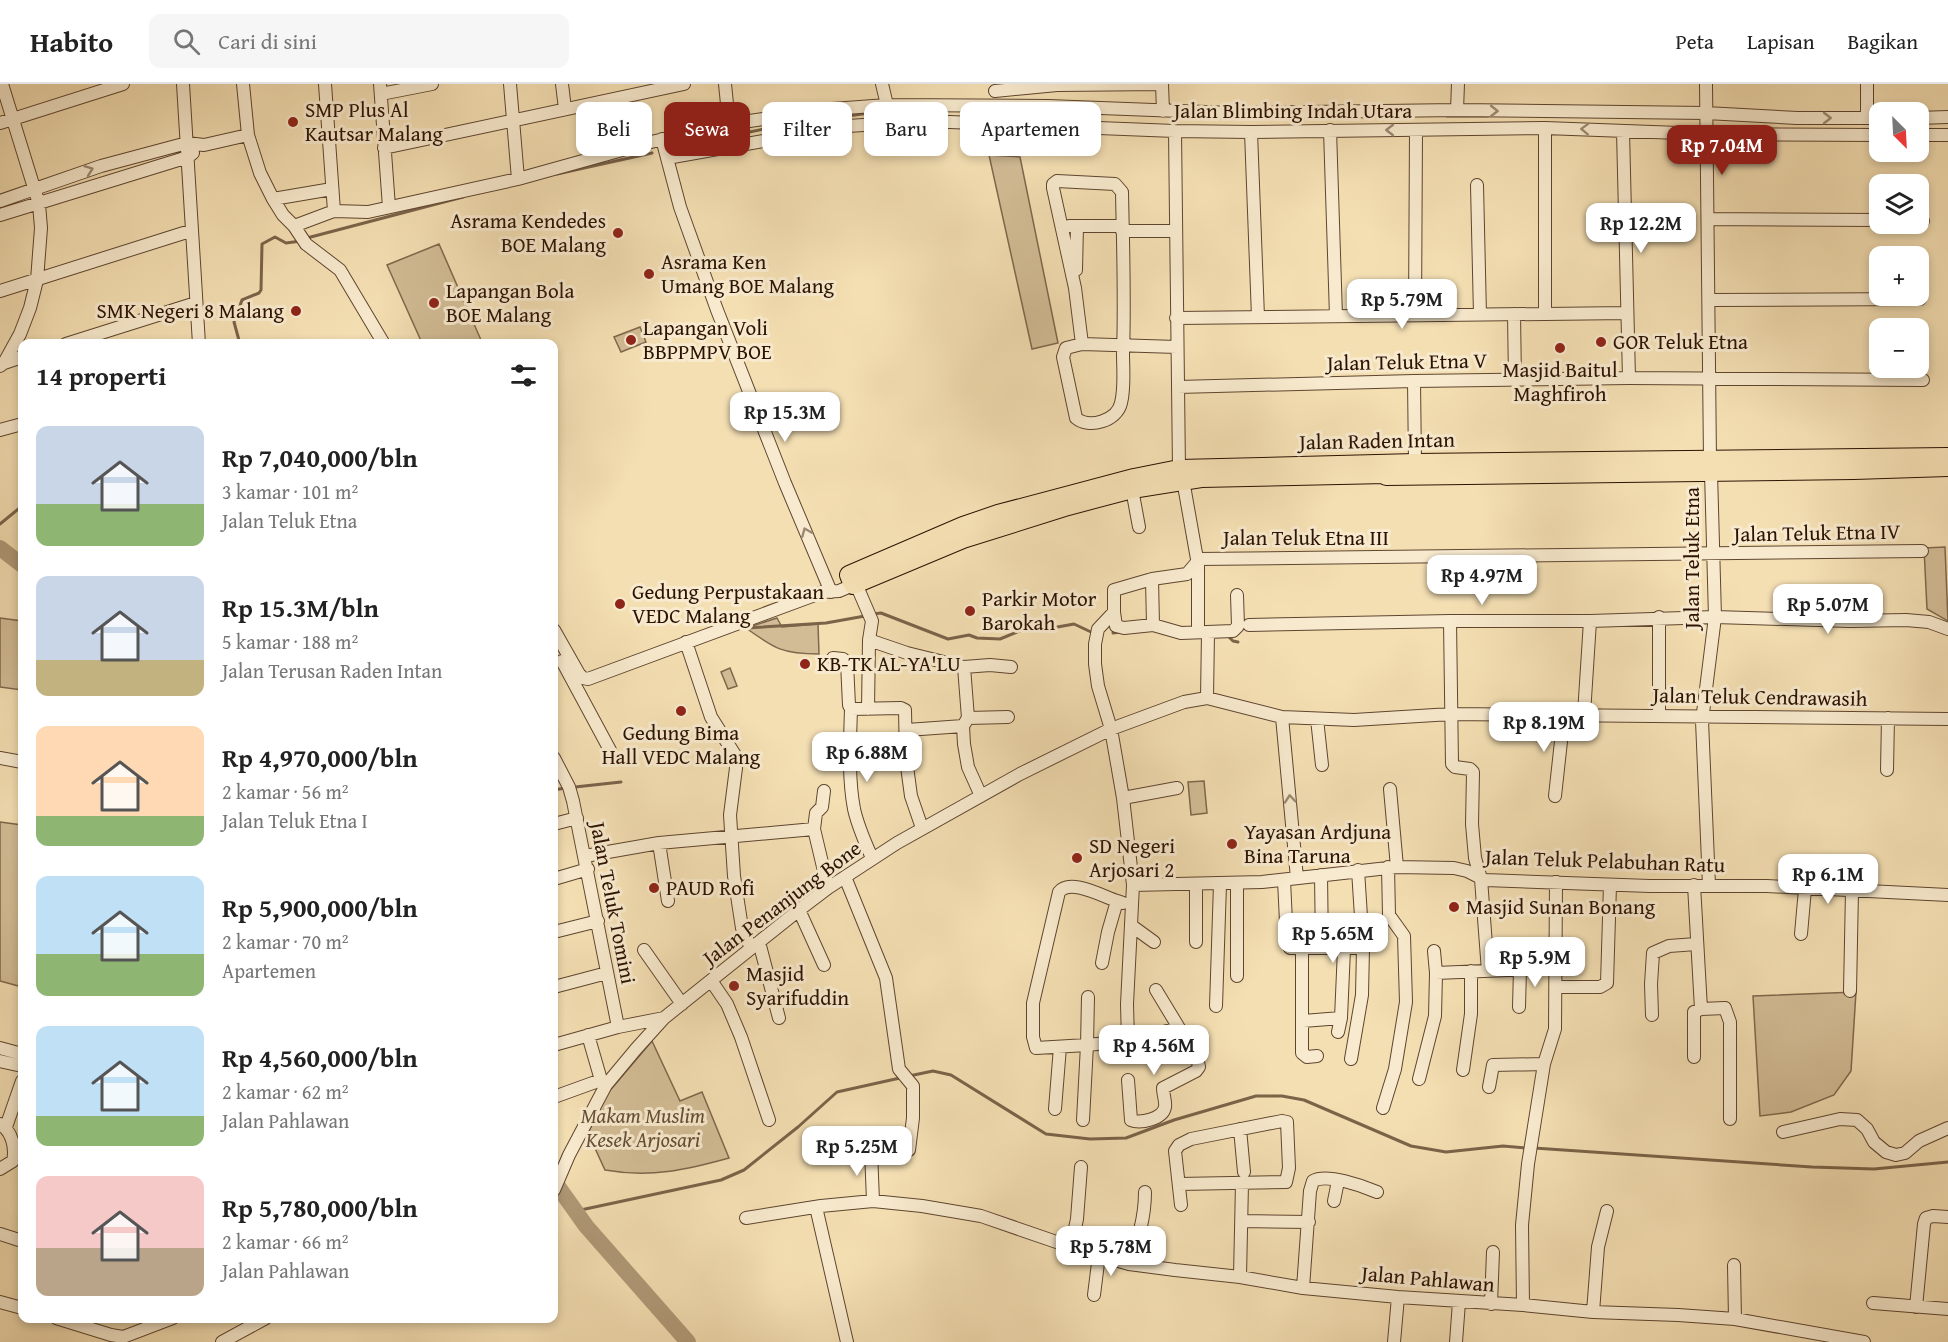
<!DOCTYPE html>
<html lang="id">
<head>
<meta charset="utf-8">
<style>
	body { margin:0; font-family:"Gentium Book Plus",serif; background:#f6f6f6; color:#222; height:100vh; display:flex; flex-direction:column; font-size:22px; white-space:nowrap }
	* { box-sizing:border-box; margin:0 }
	p { font-size:20px; color:#767676 }
	.icon { flex:none; width:33px; height:33px; fill:none; stroke:currentColor; stroke-width:2; stroke-linecap:round; stroke-linejoin:round }
	.map { position:relative; flex:1; overflow:hidden }
	.drawer { position:absolute; left:18px; top:255px; width:540px; height:984px; display:flex; flex-direction:column; background:#fff; border-radius:12px; box-shadow:0 3px 9px #0003 }
	.drawer>* { flex:none }
	.guide { position:absolute; left:576px; top:18px; width:570px; height:54px; display:flex; gap:12px }
	.needle { width:39px; rotate:156deg }
	.tools { position:absolute; left:1869px; top:18px; display:grid; gap:12px }
	.tools a { display:grid; place-items:center; width:60px; height:60px; border-radius:12px; background:#fff; box-shadow:0 3px 9px #0003; font-size:30px }
	.price { position:absolute; translate:-50% -51px; padding:0 14px; border-radius:12px; background:#fff; color:#222; font-size:20px; line-height:39px; filter:drop-shadow(0 2px 3px #0008) }
	.price::after { content:''; position:absolute; left:50%; top:36px; width:18px; height:14px; margin-left:-9px; background:inherit; clip-path:polygon(0 0,100% 0,50% 100%) }
	.price.active { background:#8f2418; color:#fff }
	ul { padding:0; list-style:none }
	li { display:flex; align-items:center; gap:18px; height:150px; padding:0 18px }
	li span { display:grid; place-items:center; flex:none; width:168px; height:120px; border-radius:12px; color:#555 }
	li>.icon { margin-inline-start:auto }
	span .icon { width:72px; height:72px; fill:#fffc; stroke-width:1 }
	li b { font-size:26px }
	h2 { display:flex; justify-content:space-between; align-items:center; height:72px; padding:0 18px; font-size:26px }
	.pill { padding:0 21px; border-radius:12px; background:#fff; box-shadow:0 3px 9px #0003; font-size:21px; line-height:54px }
	.pill.active { background:#8f2418; color:#fff }
	header { display:flex; align-items:center; gap:36px; box-sizing:border-box; height:84px; padding:0 30px; background:#fff; border-bottom:2px solid #e0e0e0 }
	header strong { font-size:28px }
	nav { display:flex; gap:33px; margin-inline-start:auto; font-size:21px }
	.search { width:420px; height:54px; background:#f6f6f6; display:flex; align-items:center; gap:15px; box-sizing:border-box; padding:0 21px; border-radius:12px; color:#767676; font-size:22px }
	.map>svg:first-child { display:block }
	.green { fill:#d2bc95; stroke:#7f674c; stroke-width:1.5 }
	.lines { fill:none; stroke-linecap:round; stroke-linejoin:round }
	.stream { stroke:#7b6349; stroke-width:3 }
	.river { stroke:#b09977; stroke-width:16 }
	.minor-casing { stroke:#5e452f; stroke-width:14 }
	.highway-casing { stroke:#2c1203; stroke-width:20 }
	.minor { stroke:#f8eace; stroke-width:12 }
	.highway { stroke:#f4dfb3; stroke-width:18 }
	.oneway { stroke:#9c8973 }
	.poi-dot { fill:#8f2418; stroke:#f8eace; stroke-width:2 }
	.labels { text-anchor:middle; stroke-width:6; stroke-linejoin:round; paint-order:stroke }
	.poi-label { font-size:21px; fill:#2c1203; stroke:#f8eace; text-anchor:start }
	.street-label { font-size:21px; fill:#2c1203; stroke:#f8eace }
	.park-label { font-size:21px; font-style:italic; fill:#664e36; stroke:#f8eace }
</style>
</head>
<body>
<header>
<strong>Habito</strong>
<div class="search"><svg class="icon" aria-label="search" viewBox="0 0 24 24"><circle cx="10" cy="10" r="6"/><path d="M15 15l6 6"/></svg>Cari di sini</div>
<nav><a>Peta</a><a>Lapisan</a><a>Bagikan</a></nav>
</header>
<div class="map">
<svg width="1948" height="1258" viewBox="0 0 1948 1258">
	<rect width="100%" height="100%" fill="#f4dfb3"/>
	<filter id="stains"><feTurbulence type="fractalNoise" baseFrequency=".00333" numOctaves="4"/><feColorMatrix values="0 0 0 0 .2 0 0 0 0 .09 0 0 0 0 .02 0 0 0 .5 -.17"/></filter>
	<radialGradient id="worn" r=".72"><stop offset=".6" stop-color="#630" stop-opacity="0"/><stop offset="1" stop-color="#630" stop-opacity=".3"/></radialGradient>
	<path class="green" d="M989 71 1020 73 1058 259 1032 265Z
		M439 160 481 256 474 259H422L387 181Z
		M640 243 646 258 621 268 614 253Z
		M1945 463 1948 537 1927 525 1924 464Z
		M0 534 22 537V606L0 603Z
		M777 534 782 543 818 540 819 570C783 570 775 565 746 544Z
		M730 584 737 602 728 605 721 588Z
		M1204 697 1207 729 1191 731 1188 698Z
		M0 738 22 741V903L0 897Z
		M1856 908 1851 987 1834 1011 1791 1028 1760 1032 1753 912Z
		M652 957 680 1017 702 1008 729 1074C686 1086 650 1094 605 1086L588 1049 607 1010Z"/>
	<g class="lines">
		<path class="stream" d="M1447 32H1488
			M678 63 778 42 876 28
			M557 90 652 69
			M307 154 463 113
			M240 260 234 238 242 216 259 209 261 206 262 160 275 153 286 159 301 157
			M0 440 22 422
			M873 530 881 529 948 555 969 551 977 554 1000 555 1022 546H1041L1074 540 1091 548
			M747 544 826 539 865 532
			M1113 549 1121 548
			M1228 552 1233 557 1238 558
			M575 703 621 698
			M554 706 565 704
			M909 992 933 987 951 991 1046 1050 1090 1055 1126 1054 1174 1036 1256 1012H1282L1304 1016 1411 1062 1446 1068 1503 1062 1527 1064
			M1534 1064 1812 1083 1874 1085 1948 1078
			M576 1127 721 1096 744 1086 798 1043 837 1008 900 994"/>
		<path class="river" d="M0 464 22 481
			M554 1097 586 1142 688 1258"/>
		<g class="minor-casing">
			<path id="minor" d="M183 0 199 260
				M243 0 248 51 260 89 273 115 283 131 294 142 306 160 340 186 384 260
				M325 0 334 127
				M380 0 389 123
				M510 0 518 95
				M562 0 565 25
				M725 0 729 40
				M882 0 887 21
				M1162 0 1163 27
				M1706 0 1710 376
				M995 7 1057 1 1162 0
				M381 10 432 0
				M1457 26 1458 0
				M1867 34V0
				M1918 34 1948 33
				M0 39 123 0
				M1545 44V230
				M1330 46 1336 232
				M1175 47 1179 385
				M1623 47 1629 294
				M1251 48 1258 233
				M1918 51H1948
				M662 55 680 123 717 226 785 399 831 508
				M384 64 684 0
				M667 74 848 42 925 37 1175 47 1251 48 1545 44 1706 50 1880 51
				M1477 101 1480 231
				M273 115 332 105
				M0 117 101 82 187 59 204 61 248 51
				M0 131 188 73 193 69
				M1709 135 1880 136
				M1918 137H1923
				M294 142 334 127 368 128 518 95 651 58 729 40 832 25 887 21 1048 22 1232 29 1457 26 1706 29 1797 34H1880
				M1069 142H1122
				M1122 147H1176
				M1076 186 1077 142
				M0 207 190 147
				M1709 216 1920 215
				M1415 230 1416 46
				M1514 230 1515 296
				M1176 234 1627 229
				M66 260 196 219
				M1082 260 1075 204 1053 104V100L1057 97 1115 100 1122 108C1123 162 1125 215 1123 269 1123 285 1125 304 1121 319 1117 337 1089 345 1076 334L1063 273 1066 264 1082 260 1177 263
				M4 279 22 273
				M0 282 4 279 20 250 30 224 37 196 41 144 39 120 2 0
				M1414 297 1415 379
				M1178 303 1414 297 1629 294 1923 296
				M0 346 22 340
				M1183 396 1197 475 1922 467
				M1132 405 1139 443
				M1198 477 1187 490 1152 495 1114 506V528L1116 542 1124 544 1153 541 1181 549 1233 547 1238 542 1237 511
				M1152 495 1153 541
				M856 500 872 537 869 556 868 625
				M1450 537 1452 680 1455 683 1470 685 1473 688 1472 740 1475 774 1481 795 1488 887
				M1249 541 1450 537H1590L1715 533 1850 537 1906 536 1929 538 1948 545
				M554 546 579 590 583 594 588 595 823 508 839 507 853 501
				M1198 548V477
				M869 556 907 569 964 583 968 634 963 642 964 660 968 683 981 712
				M686 558 711 633 735 671 736 684 730 731 734 792 742 844 751 864
				M833 574 843 575 847 579 849 621 851 625C850 658 848 693 854 725 858 743 865 758 872 774
				M562 577 611 668
				M964 583 990 581 1011 583
				M1207 614 1208 548
				M851 625 901 624 905 626 906 675 911 712 922 744
				M1584 630 1590 537
				M1659 632V533
				M1282 633 1297 794
				M968 634 1008 633
				M1317 635 1322 681
				M907 646 963 642
				M0 674 22 678
				M554 674 569 703 573 717 618 943
				M1887 686 1888 634
				M1390 705 1397 783
				M824 707 822 723 816 729 814 745 828 804
				M1555 712 1564 630
				M1123 714 1177 704
				M554 740 577 734
				M659 759 668 817
				M585 772 659 759 814 745
				M1321 791 1322 864
				M845 793 886 894 899 985 913 1002V1034L909 1066 905 1068 884 1065 871 1067 873 1117
				M554 795 588 785
				M1284 796 1287 859 1290 864H1302V969L1307 973 1317 972
				M1133 801 1262 798 1397 783 1454 784 1467 787 1485 796 1650 802H1767L1948 811
				M1196 801V858
				M1694 801 1701 925
				M1709 801 1702 637 1715 533 1711 388
				M1809 804 1811 777
				M799 826 824 881
				M1132 842 1154 858
				M554 848 598 837
				M1801 850 1805 805
				M759 858 779 934
				M1302 864H1363
				M644 866 682 920
				M1102 879 1108 848 1117 817 1123 819
				M1436 889 1555 884
				M1237 892V799
				M712 898 727 920 741 953 769 1036
				M554 903 607 889
				M1556 903H1600L1607 899 1610 801
				M1850 907 1852 807
				M1088 913 1087 961 1036 964 1033 953V919L1059 808C1070 794 1102 812 1117 817
				M1216 922 1220 800
				M1519 923 1520 885
				M1652 931 1651 900 1653 869 1669 862 1696 860
				M1303 937 1341 934 1344 865
				M1338 948 1341 934
				M588 951 601 996 606 1001
				M1128 957 1179 944 1156 906
				M554 961 618 943 664 934
				M0 964 22 970
				M1694 973V928L1701 925 1725 924 1730 938V1035
				M1351 975 1362 911 1363 864 1358 786
				M0 977 22 982
				M1463 986 1471 930V887
				M1419 995 1435 932 1436 889 1434 867
				M1128 996 1131 1036C1140 1040 1163 1035 1165 1023 1166 1018 1163 1010 1163 1004L1196 987 1199 983 1196 968 1179 944
				M1489 1003 1493 981 1544 980
				M554 1013 601 996
				M1383 1024 1395 985 1406 918 1404 852 1389 831 1388 783
				M1055 1025 1060 963
				M1083 1036 1087 961 1128 957 1127 920 1133 801 1123 714 1111 645 1098 602 1095 580V560L1098 545 1114 528
				M0 1040C12 1047 16 1064 13 1077L0 1085
				M6 1043 22 997
				M1240 1045 1244 1088
				M1783 1048 1840 1035 1857 1036 1867 1045 1874 1058 1886 1068 1896 1071 1905 1069 1919 1057 1948 1044
				M1179 1100 1286 1098 1289 1084 1287 1038 1282 1037 1191 1055 1179 1061 1175 1067 1181 1121
				M554 1106 569 1071 606 1001 636 965 664 934 799 826 828 804 897 759 1020 690 1111 645 1184 618 1207 614 1282 633 1354 636 1451 630 1948 635
				M1334 1117 1338 1097
				M816 1123 847 1258
				M746 1134 821 1122 873 1117 922 1122 981 1132 1071 1163 1129 1180 1175 1186 1240 1193 1303 1204 1398 1213 1523 1221 1593 1228 1678 1231 1735 1235 1864 1258
				M1242 1137 1309 1138
				M0 1150 22 1157
				M1071 1163 1077 1135 1081 1083
				M1129 1180C1138 1156 1145 1134 1145 1108
				M1734 1181 1735 1235
				M1240 1193 1242 1099
				M1303 1204 1310 1107 1313 1097C1327 1089 1363 1102 1377 1108
				M1094 1211 1099 1171
				M0 1218 22 1224
				M1873 1219 1948 1225
				M1491 1220 1493 1168
				M1523 1221 1522 1141 1528 1080 1544 980 1555 945 1556 798
				M1916 1223 1924 1140 1926 1134 1933 1132 1948 1133
				M1593 1228 1598 1163 1607 1127
				M56 1234 111 1251 123 1253 173 1234
				M222 1258 266 1234
				M1394 1258 1398 1213
				M1456 1258 1459 1218"/>
		</g>
		<g class="highway-casing">
			<path id="highway" d="M1948 373 1415 379 1179 385 1134 394 998 430 963 442 849 491 853 501 963 455 1068 422 1132 405 1201 394 1386 390V392L1854 386 1948 383"/>
		</g>
		<use href="#minor" class="minor"/>
		<use href="#highway" class="highway"/>
	</g>
	<defs><path id="oneway-chevron" d="M-2-3.5L2.5 0L-2 3.5" fill="none" stroke-width="1.6" stroke-linecap="round" stroke-linejoin="round" transform="scale(1.5)"/></defs>
	<g class="oneway">
		<use href="#oneway-chevron" transform="translate(1494 27) rotate(1)"/>
		<use href="#oneway-chevron" transform="translate(1827 34)"/>
		<use href="#oneway-chevron" transform="translate(1585 45) rotate(-178)"/>
		<use href="#oneway-chevron" transform="translate(1390 46) rotate(180)"/>
		<use href="#oneway-chevron" transform="translate(89 86) rotate(-20)"/>
		<use href="#oneway-chevron" transform="translate(806 448) rotate(-113)"/>
		<use href="#oneway-chevron" transform="translate(1290 715) rotate(-95)"/>
	</g>
	<g class="poi-dot">
		<circle cx="293" cy="38" r="6"/>
		<circle cx="618" cy="149" r="6"/>
		<circle cx="649" cy="190" r="6"/>
		<circle cx="434" cy="219" r="6"/>
		<circle cx="296" cy="227" r="6"/>
		<circle cx="631" cy="256" r="6"/>
		<circle cx="1601" cy="258" r="6"/>
		<circle cx="1560" cy="264" r="6"/>
		<circle cx="620" cy="520" r="6"/>
		<circle cx="970" cy="527" r="6"/>
		<circle cx="805" cy="580" r="6"/>
		<circle cx="681" cy="627" r="6"/>
		<circle cx="1232" cy="760" r="6"/>
		<circle cx="1077" cy="774" r="6"/>
		<circle cx="654" cy="804" r="6"/>
		<circle cx="1454" cy="823" r="6"/>
		<circle cx="734" cy="902" r="6"/>
	</g>
	<g class="labels">
		<g class="poi-label">
			<text x="305" y="33">SMP Plus Al<tspan x="305" dy="24">Kautsar Malang</tspan></text>
			<text x="606" y="144" text-anchor="end">Asrama Kendedes<tspan x="606" dy="24">BOE Malang</tspan></text>
			<text x="661" y="185">Asrama Ken<tspan x="661" dy="24">Umang BOE Malang</tspan></text>
			<text x="446" y="214">Lapangan Bola<tspan x="446" dy="24">BOE Malang</tspan></text>
			<text x="284" y="234" text-anchor="end">SMK Negeri 8 Malang</text>
			<text x="643" y="251">Lapangan Voli<tspan x="643" dy="24">BBPPMPV BOE</tspan></text>
			<text x="1613" y="265">GOR Teluk Etna</text>
			<text x="1560" y="293" text-anchor="middle">Masjid Baitul<tspan x="1560" dy="24">Maghfiroh</tspan></text>
			<text x="632" y="515">Gedung Perpustakaan<tspan x="632" dy="24">VEDC Malang</tspan></text>
			<text x="982" y="522">Parkir Motor<tspan x="982" dy="24">Barokah</tspan></text>
			<text x="817" y="587">KB-TK AL-YA'LU</text>
			<text x="681" y="656" text-anchor="middle">Gedung Bima<tspan x="681" dy="24">Hall VEDC Malang</tspan></text>
			<text x="1244" y="755">Yayasan Ardjuna<tspan x="1244" dy="24">Bina Taruna</tspan></text>
			<text x="1089" y="769">SD Negeri<tspan x="1089" dy="24">Arjosari 2</tspan></text>
			<text x="666" y="811">PAUD Rofi</text>
			<text x="1466" y="830">Masjid Sunan Bonang</text>
			<text x="746" y="897">Masjid<tspan x="746" dy="24">Syarifuddin</tspan></text>
		</g>
		<g class="street-label">
			<text x="1293" y="34">Jalan Blimbing Indah Utara</text>
			<text transform="translate(1407 278) rotate(-1)" y="7">Jalan Teluk Etna V</text>
			<text transform="translate(1377 357) rotate(-1)" y="7">Jalan Raden Intan</text>
			<text transform="translate(1817 449) rotate(-1)" y="7">Jalan Teluk Etna IV</text>
			<text x="1306" y="461">Jalan Teluk Etna III</text>
			<text transform="translate(1692 474) rotate(-90)" y="7">Jalan Teluk Etna</text>
			<text transform="translate(1760 613) rotate(1)" y="7">Jalan Teluk Cendrawasih</text>
			<text transform="translate(1605 777) rotate(2)" y="7">Jalan Teluk Pelabuhan Ratu</text>
			<text transform="translate(613 819) rotate(79)" y="7">Jalan Teluk Tomini</text>
			<text transform="translate(782 819) rotate(-37)" y="7">Jalan Penanjung Bone</text>
			<text transform="translate(1428 1195) rotate(5)" y="7">Jalan Pahlawan</text>
		</g>
		<g class="park-label">
			<text x="643" y="1039">Makam Muslim<tspan x="643" dy="24">Kesek Arjosari</tspan></text>
		</g>
	</g>
	<rect width="100%" height="100%" filter="url(#stains)"/>
	<rect width="100%" height="100%" fill="url(#worn)"/>
</svg>
<div class="tools">
<a><svg class="needle" viewBox="-14 -14 28 28"><path d="M0-13l5 13h-10z" fill="#e53935"/><path d="M0 13l5-13h-10z" fill="#767676"/></svg></a>
<a><svg class="icon" aria-label="layers" viewBox="0 0 24 24"><path d="M12 4l9 5-9 5-9-5zM3 14l9 5 9-5"/></svg></a>
<a>+</a>
<a>−</a>
</div>
<b class="price active" style="left:1722px;top:92px">Rp 7.04M</b>
<b class="price" style="left:1641px;top:170px">Rp 12.2M</b>
<b class="price" style="left:1402px;top:246px">Rp 5.79M</b>
<b class="price" style="left:785px;top:359px">Rp 15.3M</b>
<b class="price" style="left:1482px;top:522px">Rp 4.97M</b>
<b class="price" style="left:1828px;top:551px">Rp 5.07M</b>
<b class="price" style="left:1544px;top:669px">Rp 8.19M</b>
<b class="price" style="left:867px;top:699px">Rp 6.88M</b>
<b class="price" style="left:1828px;top:821px">Rp 6.1M</b>
<b class="price" style="left:1333px;top:880px">Rp 5.65M</b>
<b class="price" style="left:1535px;top:904px">Rp 5.9M</b>
<b class="price" style="left:1154px;top:992px">Rp 4.56M</b>
<b class="price" style="left:857px;top:1093px">Rp 5.25M</b>
<b class="price" style="left:1111px;top:1193px">Rp 5.78M</b>
<div class="guide">
<a class="pill">Beli</a>
<a class="pill active">Sewa</a>
<a class="pill">Filter</a>
<a class="pill">Baru</a>
<a class="pill">Apartemen</a>
</div>
<section class="drawer">
<h2>14 properti<svg class="icon" aria-label="filters" viewBox="0 0 24 24"><path d="M4 7h16M4 17h16"/><circle cx="9" cy="7" r="2"/><circle cx="15" cy="17" r="2"/></svg></h2>
<ul>
<li><span style="background:linear-gradient(#c9d6e8 65%,#8fb573 0)"><svg class="icon" aria-label="home" viewBox="0 0 24 24"><path d="M3 11l9-7 9 7M6 9v11h12V9"/></svg></span><div><b>Rp 7,040,000/bln</b><p>3 kamar · 101 m²</p><p>Jalan Teluk Etna</p></div></li>
<li><span style="background:linear-gradient(#c9d6e8 70%,#c2b280 0)"><svg class="icon" aria-label="home" viewBox="0 0 24 24"><path d="M3 11l9-7 9 7M6 9v11h12V9"/></svg></span><div><b>Rp 15.3M/bln</b><p>5 kamar · 188 m²</p><p>Jalan Terusan Raden Intan</p></div></li>
<li><span style="background:linear-gradient(#ffd9b3 75%,#8fb573 0)"><svg class="icon" aria-label="home" viewBox="0 0 24 24"><path d="M3 11l9-7 9 7M6 9v11h12V9"/></svg></span><div><b>Rp 4,970,000/bln</b><p>2 kamar · 56 m²</p><p>Jalan Teluk Etna I</p></div></li>
<li><span style="background:linear-gradient(#bfe0f5 65%,#8fb573 0)"><svg class="icon" aria-label="home" viewBox="0 0 24 24"><path d="M3 11l9-7 9 7M6 9v11h12V9"/></svg></span><div><b>Rp 5,900,000/bln</b><p>2 kamar · 70 m²</p><p>Apartemen</p></div></li>
<li><span style="background:linear-gradient(#bfe0f5 75%,#8fb573 0)"><svg class="icon" aria-label="home" viewBox="0 0 24 24"><path d="M3 11l9-7 9 7M6 9v11h12V9"/></svg></span><div><b>Rp 4,560,000/bln</b><p>2 kamar · 62 m²</p><p>Jalan Pahlawan</p></div></li>
<li><span style="background:linear-gradient(#f6c9c9 60%,#b9a48a 0)"><svg class="icon" aria-label="home" viewBox="0 0 24 24"><path d="M3 11l9-7 9 7M6 9v11h12V9"/></svg></span><div><b>Rp 5,780,000/bln</b><p>2 kamar · 66 m²</p><p>Jalan Pahlawan</p></div></li>
</ul>
</section>
</div>
</body>
</html>
